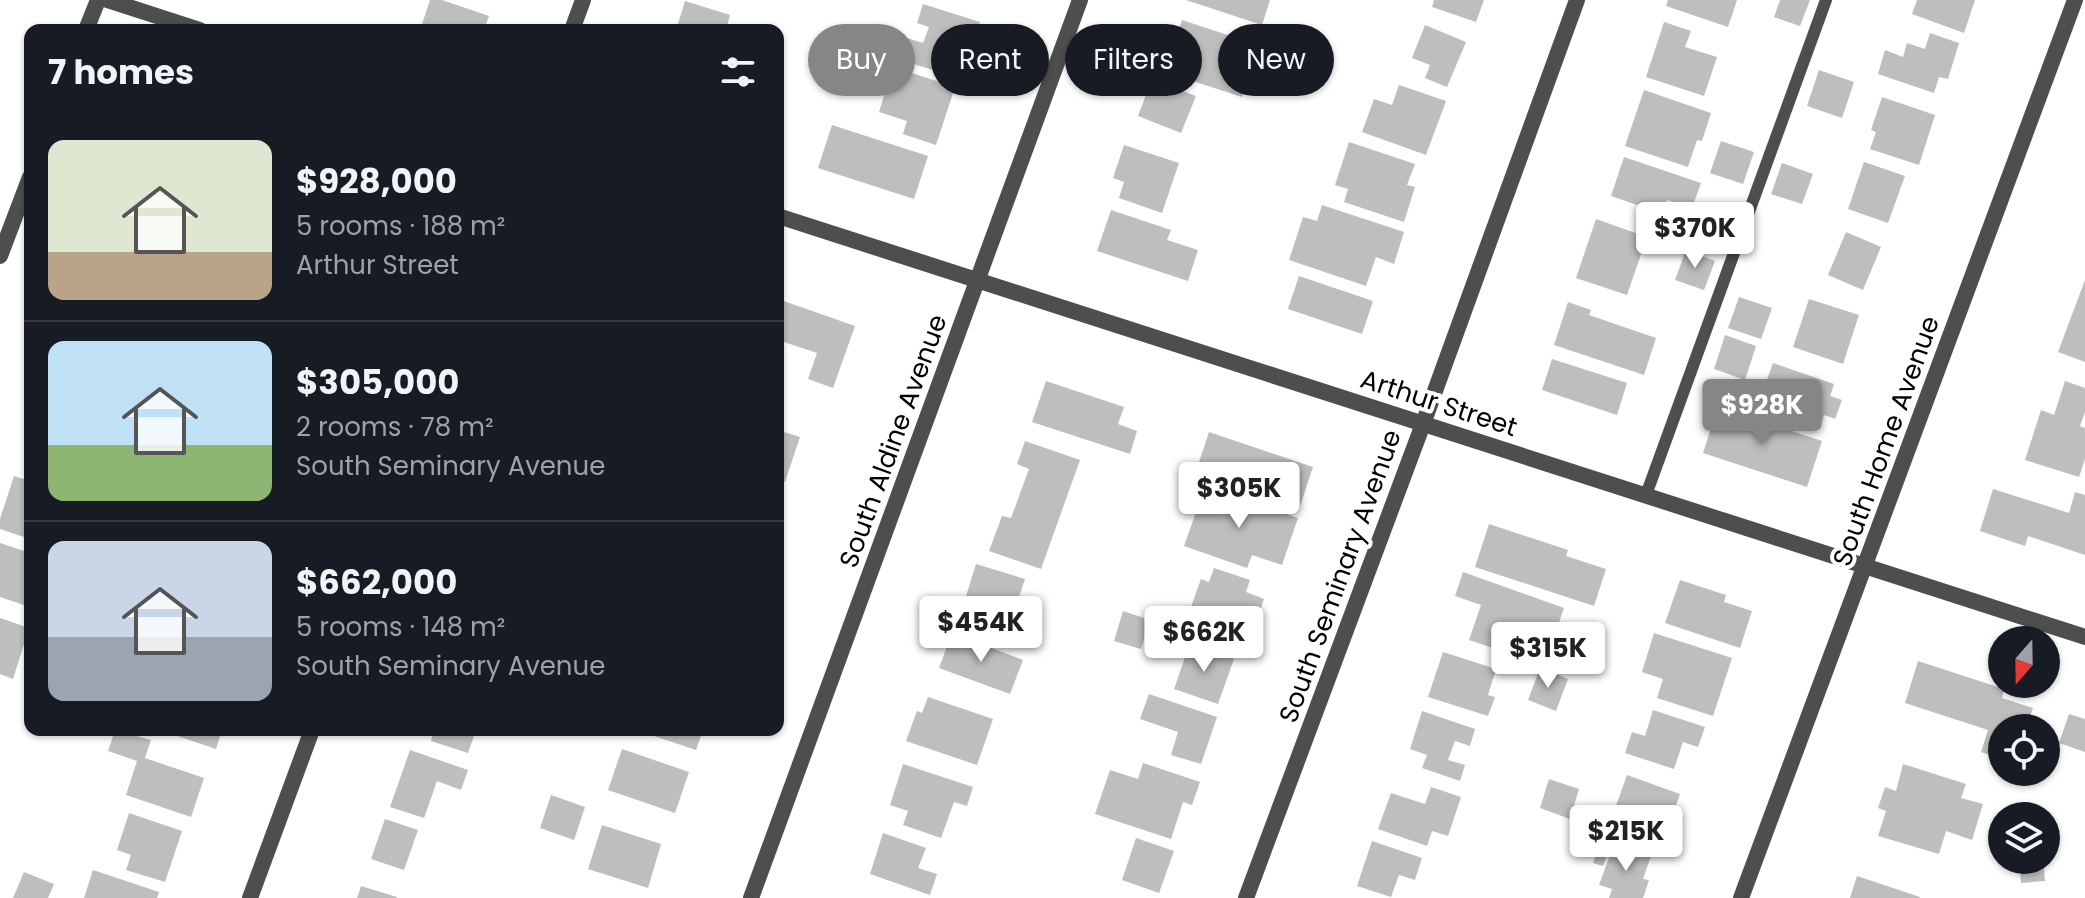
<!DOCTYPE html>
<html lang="en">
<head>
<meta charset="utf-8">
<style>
	body { margin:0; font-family:Poppins,sans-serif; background:#242831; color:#f1f3f6; height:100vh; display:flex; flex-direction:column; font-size:30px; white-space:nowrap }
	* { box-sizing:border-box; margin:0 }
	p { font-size:26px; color:#9ea1a6 }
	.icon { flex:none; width:44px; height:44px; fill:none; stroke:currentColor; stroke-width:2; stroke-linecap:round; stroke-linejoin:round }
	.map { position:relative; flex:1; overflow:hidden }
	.drawer { position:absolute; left:24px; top:24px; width:760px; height:712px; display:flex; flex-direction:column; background:#171b24; border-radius:16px; box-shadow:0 2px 6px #0004 }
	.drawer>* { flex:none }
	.banner { position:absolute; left:808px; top:24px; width:760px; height:72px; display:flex; gap:16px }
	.needle { width:52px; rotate:200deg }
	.buttons { position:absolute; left:1988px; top:626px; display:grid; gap:16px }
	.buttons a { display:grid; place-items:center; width:72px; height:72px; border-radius:50%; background:#171b24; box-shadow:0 2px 6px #0004; font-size:40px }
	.price { position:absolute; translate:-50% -68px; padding:0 18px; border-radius:8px; background:#fff; color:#222; font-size:26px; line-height:52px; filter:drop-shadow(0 2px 4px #0008) }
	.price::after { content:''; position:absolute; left:50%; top:48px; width:24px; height:18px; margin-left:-12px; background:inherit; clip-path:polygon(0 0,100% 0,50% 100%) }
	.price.current { background:#858687; color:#fff }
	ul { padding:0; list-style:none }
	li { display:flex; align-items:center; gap:24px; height:200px; padding:0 24px }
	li+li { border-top:2px solid #363941 }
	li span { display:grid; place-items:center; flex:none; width:224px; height:160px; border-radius:16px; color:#555 }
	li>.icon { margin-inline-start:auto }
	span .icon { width:96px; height:96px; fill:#fffc; stroke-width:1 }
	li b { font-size:34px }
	h2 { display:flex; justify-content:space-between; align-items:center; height:96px; padding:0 24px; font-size:34px }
	.chip { padding:0 28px; border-radius:36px; background:#171b24; box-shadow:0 2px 6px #0004; font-size:28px; line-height:72px }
	.chip.current { background:#858687; color:#fff }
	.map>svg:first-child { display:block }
	.building { fill:#bebebe }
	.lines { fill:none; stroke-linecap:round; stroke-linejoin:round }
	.lane { stroke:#4e4e4e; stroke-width:12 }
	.street { stroke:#4e4e4e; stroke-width:16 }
	.labels { text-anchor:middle; stroke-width:8; stroke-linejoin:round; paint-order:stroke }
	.street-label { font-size:26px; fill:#000; stroke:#fff }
</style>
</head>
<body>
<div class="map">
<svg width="2085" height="898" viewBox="0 0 2085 898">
	<rect width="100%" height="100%" fill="#fff"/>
	<path class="building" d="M430 0H442L489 16 484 30H420Z
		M1186 0H1270L1262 25Z
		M1434 0H1484L1476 22 1432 7Z
		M1668 0H1737L1728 27 1666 6Z
		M1780 0H1810L1800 26 1774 17Z
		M1917 0H1975L1964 33 1912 14Z
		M685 1 730 15 726 30H676Z
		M923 4 980 22 963 79 877 53 884 31 923 43 929 27 917 23Z
		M1182 20 1240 39 1229 73 1248 78 1242 97 1165 72Z
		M1664 22 1691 31 1685 47 1717 57 1704 96 1646 77Z
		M1425 25 1466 42 1447 87 1425 78 1430 65 1412 58Z
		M1930 33 1959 43 1948 79 1939 77 1934 93 1878 74 1885 50 1903 57 1907 43 1925 49Z
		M893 67 955 87 936 145 903 134 907 121 879 112Z
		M1819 70 1854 82 1842 118 1807 106Z
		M1152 79 1196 96 1181 133 1138 116Z
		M1399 85 1446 101 1426 155 1362 132 1374 99 1392 105Z
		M1644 90 1711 113 1702 141 1697 140 1688 167 1625 146Z
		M1882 97 1935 115 1919 165 1870 149 1876 132 1871 130Z
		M832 125 928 156 914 199 818 168Z
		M1721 141 1754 152 1743 184 1710 173Z
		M1349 142 1415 164 1407 185 1415 187 1404 222 1344 202 1348 189 1335 185Z
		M1124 145 1179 163 1162 213 1119 198 1124 182 1113 178Z
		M1624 157 1701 183 1692 208 1667 200 1663 214 1611 196Z
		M1864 162 1905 176 1888 223 1848 209Z
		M1782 163 1813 174 1802 204 1771 194Z
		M1322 205 1404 232 1394 264 1376 257 1366 286 1289 260 1303 217 1317 221Z
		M1111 210 1171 230 1167 240 1198 250 1188 281 1097 251Z
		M1596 219 1647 237 1627 295 1576 278Z
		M1846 232 1881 247 1863 290 1828 275Z
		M1686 250 1715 261 1704 290 1675 280Z
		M1299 276 1373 301 1362 334 1288 309Z
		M2085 280V362L2058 352Z
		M1739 297 1772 308 1761 339 1728 328Z
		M778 299 855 326 833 388 808 379 817 353 778 340Z
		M1809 299 1859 315 1843 364 1793 347Z
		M1568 302 1591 310 1589 315 1656 338 1644 375 1554 345Z
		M1725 335 1756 346 1745 380 1714 369Z
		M1552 359 1627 383 1617 415 1542 390Z
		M1773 363 1834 384 1830 396 1842 400 1835 419 1824 415 1820 429 1757 407Z
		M1046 381 1124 407 1118 424 1137 431 1130 454 1032 422Z
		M2065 381 2085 388V412L2080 426 2085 428V459L2079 477 2025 460 2041 410 2054 415Z
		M1718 407 1822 441 1807 487 1703 453Z
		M778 430 800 437 785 482 778 480Z
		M1209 432 1313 467 1298 512 1194 477Z
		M1025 441 1080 460 1041 569 989 551 1002 516 1011 518 1029 469 1017 464Z
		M14 476 30 481V539L0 529V519Z
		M1205 487 1298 518 1282 565 1252 555 1247 568 1184 546Z
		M1993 489 2069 513 2075 492 2085 495V555L2028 536 2025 546 1980 531Z
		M1489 524 1568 550 1566 556 1606 569 1594 606 1475 567Z
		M0 543 30 553V607L0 597Z
		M976 564 1025 579 1010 624 962 609Z
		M1214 568 1250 580 1246 592 1264 599 1250 640 1187 618 1201 579 1209 582Z
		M1463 572 1564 608 1548 654 1521 644 1517 656 1469 640 1481 605 1455 596Z
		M1680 580 1726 595 1724 602 1752 611 1740 648 1665 623Z
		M1123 611 1150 620 1141 649 1114 641Z
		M0 618 29 628 13 679 0 674Z
		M952 633 1023 660 1010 694 939 668Z
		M1654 633 1732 658 1713 716 1657 698 1663 679 1642 672Z
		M1190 643 1234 659 1218 704 1174 689Z
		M1443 652 1496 669 1488 695 1495 697 1488 716 1428 697Z
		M1918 661 2004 689 2002 698 2033 708 2026 728H2002V759L1981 752 1988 730 1905 703Z
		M1540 668 1568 679 1556 711 1528 700Z
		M1149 694 1217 717 1201 764 1171 755 1178 732 1140 719Z
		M928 697 993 719 977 765 906 741 917 711 922 713Z
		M1653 710 1705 727 1698 747 1683 742 1674 769 1625 753 1632 732 1645 736Z
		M1422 711 1475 729 1470 746 1455 741 1448 760 1465 765 1460 781 1422 768 1427 755 1410 749Z
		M2069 714 2085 719V752L2059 743Z
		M115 730 151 740 145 758 204 778 191 817 126 795 137 761 108 751Z
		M160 730H222L216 749Z
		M476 730 468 753 431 741 433 733 425 731Z
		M650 730H703L696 750 648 734Z
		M622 749 689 772 675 813 608 790Z
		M410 750 468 770 461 790 437 781 424 818 390 807Z
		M1143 763 1200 782 1192 805 1183 802 1171 839 1095 814 1110 770 1138 779Z
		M903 764 973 787 967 806 954 802 941 838 903 825 908 811 890 805Z
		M1903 764 1966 784 1961 798 1983 804 1972 840 1946 831 1939 854 1878 836 1886 811 1878 808 1885 787 1896 791Z
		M1627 775 1680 794 1665 838 1611 820Z
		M1549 779 1579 789 1570 819 1540 808Z
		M1431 787 1461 797 1448 836 1432 831 1427 846 1378 829 1391 793 1425 804Z
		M551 795 585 807 574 840 540 828Z
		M129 813 182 831 165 882 126 870 131 855 117 850Z
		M385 819 418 830 404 870 371 859Z
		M602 825 661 844 648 888 588 869Z
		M883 833 926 848 918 868 937 874 930 895 870 874Z
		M1136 838 1174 851 1159 893 1122 880Z
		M1372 841 1422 858 1415 880 1399 875 1391 897 1357 886Z
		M1599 844 1610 848 1603 866 1593 863Z
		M1614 844 1651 856 1643 879 1649 880 1643 898H1609L1612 889 1599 885Z
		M2019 860H2043L2045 881 2021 883Z
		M93 870 159 892 157 898H84Z
		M24 872 54 884 48 898H13Z
		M1857 876 1920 897V898H1850Z
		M361 886 397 897V898H357Z"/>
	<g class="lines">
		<path class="lane" d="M1646 495 1826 0"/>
		<path class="street" d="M107 0 200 30
			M86 30 98 0
			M572 30 583 0
			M778 216 2085 637
			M0 256 30 177
			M250 898 312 730
			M751 898 1080 0
			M1246 898 1423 424 1577 0
			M1741 898 2075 0"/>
	</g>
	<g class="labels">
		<g class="street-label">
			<text transform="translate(1439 403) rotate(18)" y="9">Arthur Street</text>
			<text transform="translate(893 441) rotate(-70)" y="9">South Aldine Avenue</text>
			<text transform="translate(1886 441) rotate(-70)" y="9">South Home Avenue</text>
			<text transform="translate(1340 576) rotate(-70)" y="9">South Seminary Avenue</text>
		</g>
	</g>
</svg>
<div class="buttons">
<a><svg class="needle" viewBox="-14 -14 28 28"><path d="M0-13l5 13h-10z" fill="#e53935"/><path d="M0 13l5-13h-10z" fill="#9ea1a6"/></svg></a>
<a><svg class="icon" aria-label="locate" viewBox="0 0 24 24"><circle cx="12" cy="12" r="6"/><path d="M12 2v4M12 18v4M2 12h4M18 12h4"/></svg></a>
<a><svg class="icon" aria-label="layers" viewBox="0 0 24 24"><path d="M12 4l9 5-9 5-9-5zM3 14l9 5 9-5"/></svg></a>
</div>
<b class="price" style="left:1695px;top:270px">$370K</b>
<b class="price current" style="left:1762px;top:447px">$928K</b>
<b class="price" style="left:1239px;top:530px">$305K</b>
<b class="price" style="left:981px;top:664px">$454K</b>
<b class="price" style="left:1204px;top:674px">$662K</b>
<b class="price" style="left:1548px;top:690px">$315K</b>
<b class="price" style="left:1626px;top:873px">$215K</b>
<div class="banner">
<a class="chip current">Buy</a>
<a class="chip">Rent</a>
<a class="chip">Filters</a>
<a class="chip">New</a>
</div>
<section class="drawer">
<h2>7 homes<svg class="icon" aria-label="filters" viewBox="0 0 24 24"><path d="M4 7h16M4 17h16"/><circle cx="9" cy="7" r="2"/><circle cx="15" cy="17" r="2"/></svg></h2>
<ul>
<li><span style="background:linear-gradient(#dfe7d0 70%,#b9a48a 0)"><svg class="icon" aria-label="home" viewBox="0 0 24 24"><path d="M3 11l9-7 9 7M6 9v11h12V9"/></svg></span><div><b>$928,000</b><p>5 rooms · 188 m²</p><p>Arthur Street</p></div></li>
<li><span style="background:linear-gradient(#bfe0f5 65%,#8fb573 0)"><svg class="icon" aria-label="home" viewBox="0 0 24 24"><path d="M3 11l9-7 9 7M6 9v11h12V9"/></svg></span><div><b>$305,000</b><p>2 rooms · 78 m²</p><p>South Seminary Avenue</p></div></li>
<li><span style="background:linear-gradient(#c9d6e8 60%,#9aa5b1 0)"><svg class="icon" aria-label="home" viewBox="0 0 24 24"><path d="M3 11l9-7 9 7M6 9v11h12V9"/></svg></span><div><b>$662,000</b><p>5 rooms · 148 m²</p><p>South Seminary Avenue</p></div></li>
</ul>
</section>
</div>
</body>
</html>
